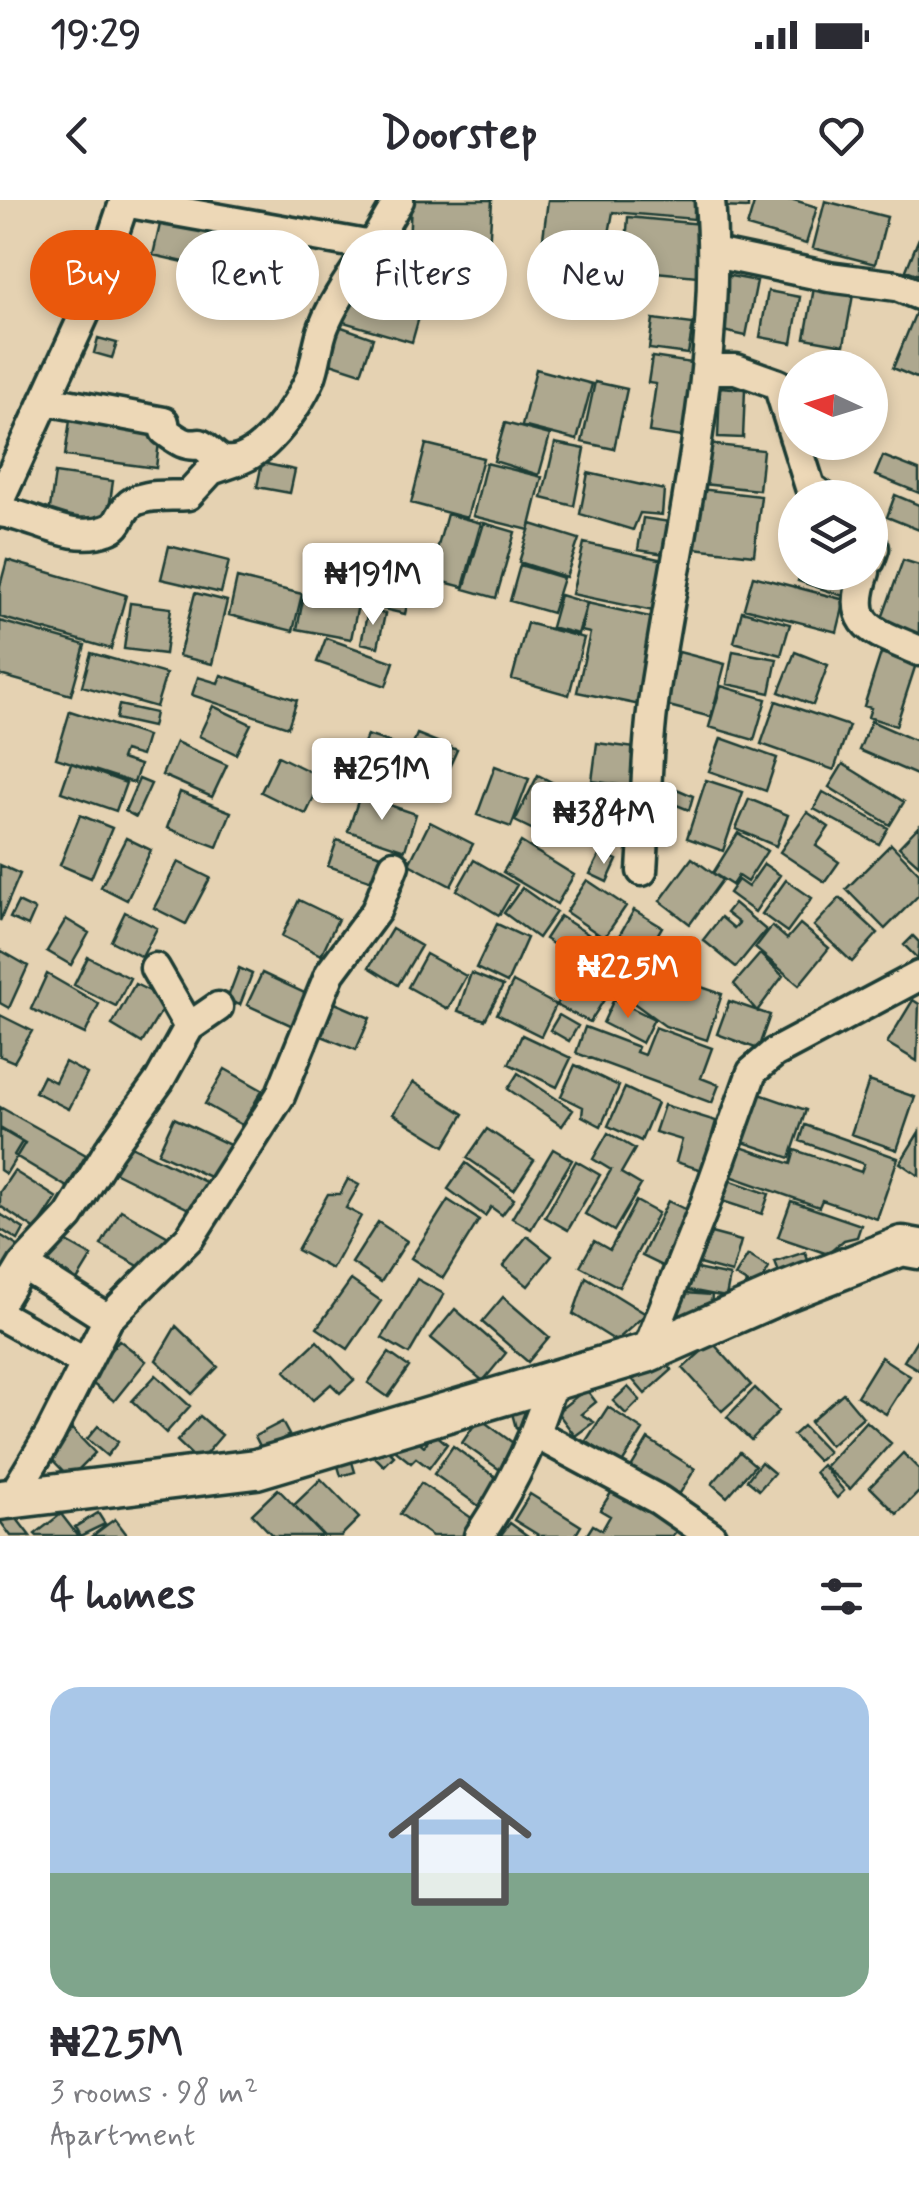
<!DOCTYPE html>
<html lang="en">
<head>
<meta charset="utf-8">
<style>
	body { margin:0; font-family:Mynerve,sans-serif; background:#f7f7f7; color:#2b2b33; height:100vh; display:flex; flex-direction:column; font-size:38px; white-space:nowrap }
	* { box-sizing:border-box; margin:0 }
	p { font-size:32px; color:#7c7c81 }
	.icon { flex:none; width:55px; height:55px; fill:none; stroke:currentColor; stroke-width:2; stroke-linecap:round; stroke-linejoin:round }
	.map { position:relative; height:1336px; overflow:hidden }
	.details { display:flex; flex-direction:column; background:#fff; flex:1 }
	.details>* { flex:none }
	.guide { position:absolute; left:30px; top:30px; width:860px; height:90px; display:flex; gap:20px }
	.needle { width:65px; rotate:274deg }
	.tools { position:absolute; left:778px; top:150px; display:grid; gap:20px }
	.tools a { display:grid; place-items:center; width:110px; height:110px; border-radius:50%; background:#fff; box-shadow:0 5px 15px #0003; font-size:50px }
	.price { position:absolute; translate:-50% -85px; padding:0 22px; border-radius:10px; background:#fff; color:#222; font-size:32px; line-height:65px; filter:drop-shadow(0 2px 5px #0008) }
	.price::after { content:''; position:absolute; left:50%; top:60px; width:30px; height:22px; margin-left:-15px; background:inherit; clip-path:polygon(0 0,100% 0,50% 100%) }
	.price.current { background:#ea580c; color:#fff }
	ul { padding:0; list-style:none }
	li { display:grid; align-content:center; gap:20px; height:530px; padding:0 50px }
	li span { display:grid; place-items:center; height:310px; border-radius:30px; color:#555 }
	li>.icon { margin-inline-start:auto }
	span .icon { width:180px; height:180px; fill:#fffc; stroke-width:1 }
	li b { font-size:42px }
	h2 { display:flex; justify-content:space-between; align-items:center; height:120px; padding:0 50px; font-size:42px }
	.pill { padding:0 35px; border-radius:45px; background:#fff; box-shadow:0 5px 15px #0003; font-size:35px; line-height:90px }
	.pill.current { background:#ea580c; color:#fff }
	.status { display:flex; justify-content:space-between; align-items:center; height:70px; padding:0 50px; background:#fff; direction:ltr }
	.status svg { height:28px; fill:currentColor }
	header { display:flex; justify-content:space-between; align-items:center; height:130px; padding:0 50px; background:#fff; font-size:45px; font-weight:800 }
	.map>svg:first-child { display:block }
	.building { fill:#aea88f; stroke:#1f3d34; stroke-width:2.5 }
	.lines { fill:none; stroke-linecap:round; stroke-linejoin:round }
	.street-casing { stroke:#1f3d34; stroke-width:35 }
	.secondary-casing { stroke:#1f3d34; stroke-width:45 }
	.street { stroke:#edd8b7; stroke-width:28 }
	.secondary { stroke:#edd8b7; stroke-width:38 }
</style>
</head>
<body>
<div class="status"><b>19:29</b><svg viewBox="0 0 49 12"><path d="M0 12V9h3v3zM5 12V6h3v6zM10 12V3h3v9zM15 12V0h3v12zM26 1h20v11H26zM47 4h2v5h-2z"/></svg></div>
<header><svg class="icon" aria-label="back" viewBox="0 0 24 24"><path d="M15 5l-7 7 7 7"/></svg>Doorstep<svg class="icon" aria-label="heart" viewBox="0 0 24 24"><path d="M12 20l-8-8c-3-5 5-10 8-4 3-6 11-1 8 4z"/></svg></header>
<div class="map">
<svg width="919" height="1336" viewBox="0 0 919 1336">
	<rect width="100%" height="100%" fill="#e5d2b2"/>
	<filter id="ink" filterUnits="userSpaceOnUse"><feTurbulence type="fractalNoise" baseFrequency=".01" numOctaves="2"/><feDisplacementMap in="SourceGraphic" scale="20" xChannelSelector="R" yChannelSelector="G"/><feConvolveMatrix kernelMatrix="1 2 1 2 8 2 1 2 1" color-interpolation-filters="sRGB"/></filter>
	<g filter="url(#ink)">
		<path class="building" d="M411 0H492L489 50 409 47Z
			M548 0H694V19L613 12 604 61 541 53Z
			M717 0H748V8L717 7Z
			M755 0H794L817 7 806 44 747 27Z
			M825 1 887 17 875 64 813 48Z
			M163 11 229 26 219 70 153 55Z
			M628 17 701 24 697 76 624 69Z
			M233 28 248 32 237 75 222 71Z
			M919 38V75L906 70Z
			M725 75 757 81 746 136 714 129Z
			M351 82 423 103 412 142 340 121Z
			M815 82 854 89 844 145 805 138Z
			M124 91 136 95 133 107 120 102Z
			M768 91 800 97 792 143 760 137Z
			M918 107H919V179L893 168Z
			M653 119 693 124 688 154 649 149Z
			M336 125 373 138 361 173 324 161Z
			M98 138 117 143 112 158 94 153Z
			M652 157 692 163 682 237 649 232 656 184 648 183Z
			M536 169 592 184 577 240 522 226Z
			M870 170 878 173 870 193Z
			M595 182 627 189 614 249 582 242Z
			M720 187 745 189 743 238 718 237Z
			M71 213 161 224 156 268 65 256Z
			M505 223 550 235 539 275 494 261Z
			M555 243 585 249 574 306 542 298Z
			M698 243 763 250 759 290 703 284Z
			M426 244 483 258 467 318 411 303Z
			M883 256 919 270V293L875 275Z
			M262 263 295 270 290 293 257 287Z
			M486 263 542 277 529 330 473 316Z
			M55 273 113 281 107 323 49 315Z
			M588 273 664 290 662 315 640 313 633 330 580 314Z
			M691 288 761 296 754 355 685 347Z
			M895 295 919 305V330L887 317Z
			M447 314 481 323 463 387 429 378Z
			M643 318 670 322 665 354 638 350Z
			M484 323 515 332 496 398 464 389Z
			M531 324 579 339 566 377 519 362Z
			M584 343 668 361 658 412 572 394Z
			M169 346 229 361 221 393 161 379Z
			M7 360 126 395 111 449 0 417V386Z
			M903 360 919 365V438L880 424Z
			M520 365 563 378 552 413 510 401Z
			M801 372H829L849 379 843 396 798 381Z
			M374 373 412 382 405 414 366 405Z
			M753 376 845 400 837 432 744 408Z
			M237 378 302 394 293 431 229 415Z
			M195 393 227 401 212 464 179 456Z
			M304 395 358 405 351 439 297 429Z
			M560 395 587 403 578 434 551 427Z
			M130 403 171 408 165 454 124 449Z
			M587 403 663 420 645 506 577 492 590 433 581 431Z
			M368 410 385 414 378 447 361 443Z
			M742 411 790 424 781 455 734 442Z
			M0 421 85 445 71 495 0 475Z
			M527 423 584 438 569 495 512 479Z
			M326 438 394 462 386 486 317 462Z
			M733 451 777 459 770 493 727 484Z
			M679 452 725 464 711 517 665 505Z
			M795 452 828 465 813 505 779 492Z
			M91 453 166 474 156 507 82 486Z
			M881 453 916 464 896 526 868 517 871 508 864 506Z
			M221 475 297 500 288 527 192 495 198 477 218 483Z
			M721 486 766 499 754 540 709 527Z
			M776 501 849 526 834 570 761 544Z
			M119 505 155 513 152 527 116 519Z
			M213 506 251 524 236 554 199 536Z
			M70 511 147 536 141 556 124 551 121 559 140 565 134 583 56 558Z
			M871 521 919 542V576L859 550Z
			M417 534 457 550 442 583 403 567Z
			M367 535 401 546 385 595 351 583Z
			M721 538 777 558 766 591 709 571Z
			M176 542 227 565 212 597 162 575Z
			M597 543 643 549 638 588 592 581Z
			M278 556 323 578 306 614 261 592Z
			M71 563 126 583 116 611 61 592Z
			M843 564 904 602 890 625 829 587Z
			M495 566 529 579 511 627 477 615Z
			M538 575 571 592 548 637 515 621Z
			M139 579 151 584 136 617 125 611Z
			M706 580 743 592 723 651 687 638Z
			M672 587 693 596 689 610 669 602Z
			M180 592 231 612 217 647 167 628Z
			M823 592 888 628 879 644 814 609Z
			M360 595 416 614 405 650 348 631Z
			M749 599 788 615 776 646 736 629Z
			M626 603 643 612 630 638 613 629Z
			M807 612 829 627 816 646 839 662 825 682 780 652Z
			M80 615 112 628 91 678 60 665Z
			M430 622 473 644 451 686 409 664Z
			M919 626V665L899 647Z
			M738 633 767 651 747 682 738 676 732 685 713 673Z
			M126 638 151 650 127 700 101 687Z
			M337 640 381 655 372 681 328 666Z
			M521 642 574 675 557 704 503 672Z
			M891 644 919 673V695L885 729 846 689Z
			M601 652 617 660 607 682 590 674Z
			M692 658 722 680 690 724 660 701Z
			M474 660 517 685 499 715 457 690Z
			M178 662 210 678 186 724 154 708Z
			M764 664 780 675 755 712 729 693 738 680 748 687Z
			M0 665 20 674 0 721Z
			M587 680 626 706 604 738 566 712Z
			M786 680 812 698 787 732 762 714Z
			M522 688 556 712 538 738 504 713Z
			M840 698 878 733 852 762 814 726Z
			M299 700 338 719 321 755 282 736Z
			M18 702 35 710 28 726 10 718Z
			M734 703 766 730 736 767 703 740 721 717 734 728 739 723 726 713Z
			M634 710 662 727 648 751 620 734Z
			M125 712 157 728 142 757 111 741Z
			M560 716 605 745 590 768 545 739Z
			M66 719 89 733 71 765 47 751Z
			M497 724 527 738 507 783 476 768Z
			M800 724 829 748 799 785 755 748 772 726 787 739Z
			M392 729 421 746 398 785 369 767Z
			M615 736 643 756V767L722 794 707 840 665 826 590 771Z
			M913 736 919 742 918 759 904 745Z
			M0 750 28 766 9 808 0 803Z
			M426 754 466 776 448 809 408 787Z
			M760 754 783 776 757 811 734 784Z
			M88 757 130 778 116 806 74 785Z
			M239 768 252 774 240 805 227 800Z
			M581 771 611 789 590 822 556 805Z
			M262 773 309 795 295 827 247 805Z
			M471 773 503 786 485 820 458 811Z
			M47 774 99 804 85 834 31 809Z
			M513 782 556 805 541 836 497 814Z
			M135 784 168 800 142 843 112 825Z
			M614 799 654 819 642 843 603 823Z
			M328 800 370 818 356 850 314 833Z
			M913 800 919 804 917 861 887 843Z
			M729 801 770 815 758 849 717 834Z
			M0 815 32 831 14 862 0 856Z
			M559 815 578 826 569 841 550 830Z
			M585 827 638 847 636 852 644 855 655 827 712 848 701 878 719 885 712 903 576 853Z
			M522 835 571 858 557 887 509 864Z
			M65 862 87 874 69 909 35 892 43 876 55 882Z
			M575 865 619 886 601 926 582 916 583 907 561 896Z
			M225 869 262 890 242 925 205 904Z
			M518 873 573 910 562 926 508 889Z
			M869 881 915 897 897 950 851 934Z
			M413 882 464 914 445 946 393 914Z
			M625 888 657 903 641 941 608 926Z
			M751 891 806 910 790 958 734 939Z
			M664 905 716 921 702 970 676 962 682 940 655 932Z
			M0 907 86 955 67 987 14 955 22 942 0 929Z
			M174 918 230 945 214 979 158 953Z
			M805 925 898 958 877 1019 822 1000 819 1007 722 973 732 944 791 964 795 950 861 972 864 964 800 941Z
			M0 928 25 943 6 974 0 970Z
			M487 929 534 960 514 990 467 958Z
			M919 932V976L900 963Z
			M608 933 635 949 621 973 641 985 614 1031 585 1014 611 970 593 959Z
			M127 944 212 985 199 1014 114 972Z
			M553 949 572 960 531 1029 512 1018Z
			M576 961 600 975 568 1030 545 1017Z
			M466 963 514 999 502 1015 491 1007 485 1016 448 989Z
			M14 971 57 998 36 1030 0 1006V992Z
			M720 977 769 994 762 1014 713 998Z
			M348 979 359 985 346 1008 361 1016 332 1069 297 1050 328 994H340Z
			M448 1000 479 1020 443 1078 411 1058Z
			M636 1001 658 1013 619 1087 580 1066 594 1041 610 1050Z
			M668 1001 696 1014 669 1069 642 1056Z
			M791 1001 861 1025 857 1037 844 1040 828 1054 778 1037Z
			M121 1010 172 1039 153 1074 101 1045Z
			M0 1014 24 1029 18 1040 0 1029Z
			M378 1022 407 1041 381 1082 352 1063Z
			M696 1029 741 1041 732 1073 688 1061Z
			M0 1035 19 1047 0 1080Z
			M527 1036 552 1056 528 1086 503 1066Z
			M62 1039 92 1056 73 1087 44 1070Z
			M805 1052 812 1071 782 1081 775 1062Z
			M748 1055 769 1068 757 1089 735 1076Z
			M682 1066 730 1076 726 1097 678 1088Z
			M586 1077 646 1114 616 1141 573 1114Z
			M417 1079 444 1094 409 1154 382 1138Z
			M351 1080 381 1101 348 1149 317 1128Z
			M672 1092 712 1095 710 1117 671 1114Z
			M503 1097 549 1137 528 1162 482 1122Z
			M455 1109 506 1153 483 1181 431 1138Z
			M176 1126 218 1167 192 1194 156 1160Z
			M919 1136V1170L904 1161Z
			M119 1140 146 1161 114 1201 87 1179Z
			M317 1141 354 1180 340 1193 331 1184 313 1200 285 1171Z
			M712 1142 751 1185 722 1211 683 1168Z
			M389 1153 409 1167 388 1197 368 1183Z
			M659 1156 672 1170 645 1194 633 1180Z
			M881 1157 910 1176 886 1214 857 1196Z
			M156 1175 190 1206 166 1233 132 1201Z
			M628 1187 640 1200 626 1214 613 1201Z
			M755 1188 779 1211 751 1240 727 1217Z
			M586 1189 596 1202 581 1214 594 1222 575 1236 557 1212Z
			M843 1193 863 1217 830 1246 810 1222Z
			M608 1207 643 1230 621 1265 586 1241Z
			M526 1210 529 1226 516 1228 512 1213Z
			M200 1216 222 1235 199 1262 177 1241Z
			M479 1218 520 1248 503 1272 462 1243Z
			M866 1221 891 1243 850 1289 825 1267Z
			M282 1222 289 1235 262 1250 255 1236Z
			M98 1226 118 1242 107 1256 87 1239Z
			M803 1226 828 1252 818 1261 793 1235Z
			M72 1229 95 1253 70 1278 46 1253Z
			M434 1233 447 1244 429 1268 416 1258 411 1263 392 1248 414 1237 424 1246Z
			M648 1239 695 1269 677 1298 630 1269Z
			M453 1246 502 1282 483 1309 434 1274Z
			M385 1247 394 1256 384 1266 375 1257Z
			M740 1252 755 1265 727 1297 712 1284Z
			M903 1253 919 1269V1292L897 1314 870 1287Z
			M350 1255 355 1272 341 1276 336 1259Z
			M761 1262 774 1273 759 1290 747 1280Z
			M822 1265 844 1291 837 1298 815 1272Z
			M321 1279 359 1318 341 1336H324L294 1305Z
			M421 1283 476 1321 466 1336H432L400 1314Z
			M614 1288 678 1327 673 1336H586L593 1325 602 1330 610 1316 600 1310Z
			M278 1289 323 1336H273L252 1314Z
			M530 1294 581 1326 575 1336H540L514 1320Z
			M98 1313 105 1324 80 1336 75 1327Z
			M61 1314 78 1336H37L35 1334Z
			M14 1315 30 1336H11L0 1321Z
			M115 1319 128 1336H92L108 1324Z
			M510 1323 528 1336H500Z"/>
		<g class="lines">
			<g class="street-casing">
				<path id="street" d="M124 2 372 46 399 0
					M714 53 829 77 897 86 919 95
					M707 169H736L778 184 795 239
					M45 200 164 222 165 231C176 239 185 247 200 244 209 248 215 259 225 261 259 266 298 206 310 179 317 162 317 143 324 126 335 98 356 71 372 46
					M796 242 810 287 825 298
					M0 299 91 100 125 0
					M0 312C35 316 71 344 107 330 120 326 119 316 127 307 140 292 169 297 188 295L211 270 237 261
					M870 341 874 348 870 360
					M865 372C845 429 875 431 919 451
					M642 671C646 611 646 549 655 489 679 330 723 160 710 0
					M189 827 218 807
					M23 1065 108 1119
					M0 1103 23 1065 69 1016 109 950 159 881 189 827 155 768
					M0 1115 86 1163
					M646 1153 704 1007 752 872 774 853 919 776
					M536 1234 659 1300 711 1336
					M11 1299 50 1234 108 1119 190 1037 280 896 330 773 376 711 394 665
					M479 1336C512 1287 535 1239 552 1183"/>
			</g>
			<g class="secondary-casing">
				<path id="secondary" d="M0 1300 256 1269 646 1153 787 1091 902 1046 919 1049"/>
			</g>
			<use href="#street" class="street"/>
			<use href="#secondary" class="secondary"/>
		</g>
	</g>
</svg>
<div class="tools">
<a><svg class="needle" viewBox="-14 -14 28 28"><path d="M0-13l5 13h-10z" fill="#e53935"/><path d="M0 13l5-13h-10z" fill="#7c7c81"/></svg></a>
<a><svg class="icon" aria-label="layers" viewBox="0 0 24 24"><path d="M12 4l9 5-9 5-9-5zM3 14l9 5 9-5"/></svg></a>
</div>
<b class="price" style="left:373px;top:428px">₦191M</b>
<b class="price" style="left:382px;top:623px">₦251M</b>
<b class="price" style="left:604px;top:667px">₦384M</b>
<b class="price current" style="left:628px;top:821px">₦225M</b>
<div class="guide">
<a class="pill current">Buy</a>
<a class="pill">Rent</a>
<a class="pill">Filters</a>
<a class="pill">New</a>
</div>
</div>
<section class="details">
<h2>4 homes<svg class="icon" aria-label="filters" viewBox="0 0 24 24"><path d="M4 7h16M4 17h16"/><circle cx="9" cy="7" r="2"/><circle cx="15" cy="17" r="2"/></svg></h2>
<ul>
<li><span style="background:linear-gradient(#a9c7e8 60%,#7fa58c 0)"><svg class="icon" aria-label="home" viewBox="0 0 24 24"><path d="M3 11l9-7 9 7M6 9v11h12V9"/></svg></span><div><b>₦225M</b><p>3 rooms · 98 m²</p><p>Apartment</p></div></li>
</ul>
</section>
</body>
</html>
